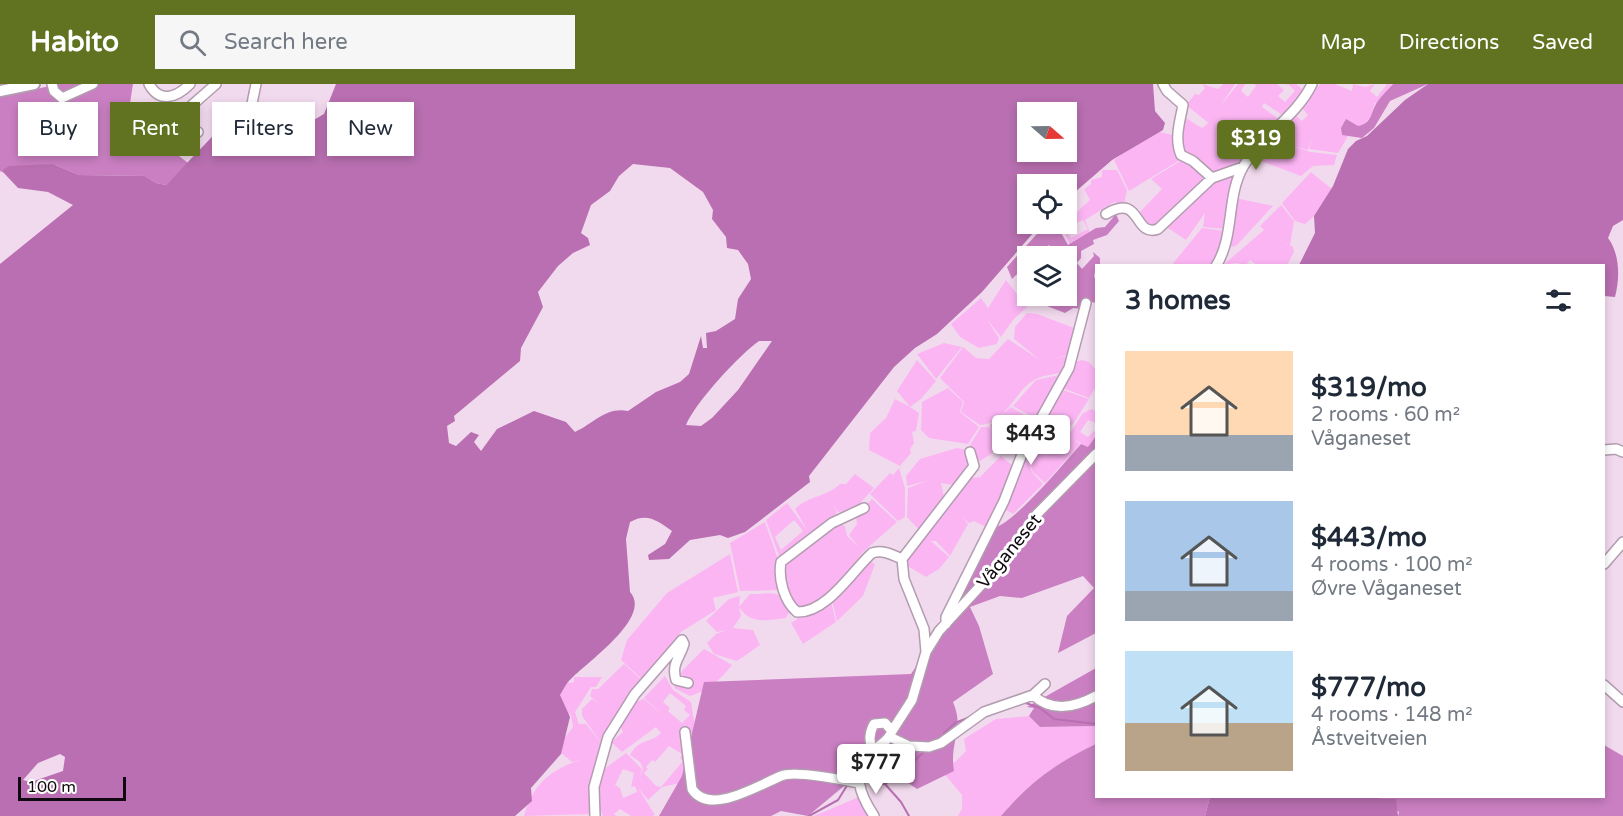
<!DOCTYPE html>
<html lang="en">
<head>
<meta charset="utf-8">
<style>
	body { margin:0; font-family:"Varela Round",sans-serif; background:#f6f6f7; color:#1f2937; height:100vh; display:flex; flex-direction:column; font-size:22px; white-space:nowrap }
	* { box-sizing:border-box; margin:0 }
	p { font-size:20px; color:#747a83 }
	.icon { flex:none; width:33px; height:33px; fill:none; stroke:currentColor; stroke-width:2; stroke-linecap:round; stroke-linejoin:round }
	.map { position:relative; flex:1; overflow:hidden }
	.drawer { position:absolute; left:1095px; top:180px; width:510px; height:534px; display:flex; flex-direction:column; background:#fff; border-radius:0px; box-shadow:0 3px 9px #0003 }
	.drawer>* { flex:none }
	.banner { position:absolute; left:18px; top:18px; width:570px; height:54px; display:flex; gap:12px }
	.needle { width:39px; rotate:110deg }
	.fabs { position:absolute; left:1017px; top:18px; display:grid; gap:12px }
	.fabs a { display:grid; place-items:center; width:60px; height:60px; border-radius:0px; background:#fff; box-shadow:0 3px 9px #0003; font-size:30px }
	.scale { position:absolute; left:18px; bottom:15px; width:108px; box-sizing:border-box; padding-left:6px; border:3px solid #10090f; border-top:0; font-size:16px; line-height:21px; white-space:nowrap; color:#10090f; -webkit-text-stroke:4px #fff; paint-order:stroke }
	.price { position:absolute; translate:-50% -51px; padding:0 14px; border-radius:6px; background:#fff; color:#222; font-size:20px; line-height:39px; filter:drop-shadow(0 2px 3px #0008) }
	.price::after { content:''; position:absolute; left:50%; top:36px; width:18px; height:14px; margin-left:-9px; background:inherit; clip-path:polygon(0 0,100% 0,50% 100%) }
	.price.active { background:#617321; color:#fff }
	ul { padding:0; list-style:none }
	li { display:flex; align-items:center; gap:18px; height:150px; padding:0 30px }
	li span { display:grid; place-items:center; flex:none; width:168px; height:120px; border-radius:0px; color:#555 }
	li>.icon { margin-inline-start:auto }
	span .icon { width:72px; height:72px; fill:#fffc; stroke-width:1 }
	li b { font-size:26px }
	h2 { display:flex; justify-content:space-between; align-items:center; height:72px; padding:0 30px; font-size:26px }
	.pill { padding:0 21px; border-radius:0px; background:#fff; box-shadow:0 3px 9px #0003; font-size:21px; line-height:54px }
	.pill.active { background:#617321; color:#fff }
	header { display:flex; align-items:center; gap:36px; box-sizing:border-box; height:84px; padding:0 30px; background:#617321; color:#fff }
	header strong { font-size:28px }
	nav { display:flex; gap:33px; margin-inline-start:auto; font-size:21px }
	.search { width:420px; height:54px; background:#f6f6f7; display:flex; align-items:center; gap:15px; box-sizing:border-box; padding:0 21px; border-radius:0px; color:#747a83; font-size:22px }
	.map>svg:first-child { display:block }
	.green { fill:#fbb5f3; fill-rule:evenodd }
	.forest { fill:#ca7fc2 }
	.water { fill:#b96fb1; fill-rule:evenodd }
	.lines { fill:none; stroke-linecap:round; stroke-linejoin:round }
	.stream { stroke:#b96fb1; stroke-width:2 }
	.minor-casing { stroke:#b29caf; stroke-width:12 }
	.major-casing { stroke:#b29caf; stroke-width:14 }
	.minor { stroke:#fff; stroke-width:9 }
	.major { stroke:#fff; stroke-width:10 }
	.labels { text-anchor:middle; stroke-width:6; stroke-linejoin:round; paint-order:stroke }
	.street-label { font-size:18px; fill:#10090f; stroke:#fff }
</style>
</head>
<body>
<header>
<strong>Habito</strong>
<div class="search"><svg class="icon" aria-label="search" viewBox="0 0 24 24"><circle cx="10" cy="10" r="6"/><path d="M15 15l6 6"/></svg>Search here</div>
<nav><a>Map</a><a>Directions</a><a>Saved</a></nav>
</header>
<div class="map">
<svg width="1623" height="732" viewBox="0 0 1623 732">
	<rect width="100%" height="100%" fill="#f2daee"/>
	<path class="green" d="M1202 0 1218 5 1223 0H1235L1221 21 1238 0H1245L1241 7 1248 13 1256 2 1254 0H1277L1284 6 1278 12 1285 18 1295 7 1288 0 1286 2 1287 0H1296L1305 7 1284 32 1264 19 1262 23 1280 36 1249 72 1216 91 1180 64 1184 33 1202 44 1208 39 1210 40 1186 21 1195 10 1199 11 1205 4Z
		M1320 0H1335L1352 7 1353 0 1365 3 1375 0 1370 7 1377 13 1387 0H1392L1381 19H1375L1371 33 1358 46 1345 45 1341 50 1348 52 1338 69 1309 65 1314 47 1308 66 1286 60 1311 68 1337 71 1334 81 1313 82 1301 92 1256 75 1295 31 1302 37 1308 31 1301 23Z
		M1159 48 1173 51 1180 76 1129 107 1114 76 1135 61Z
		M1182 76 1188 77 1206 92 1205 98 1158 142 1149 146 1137 131 1162 105 1151 95Z
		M1102 86H1117L1127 106 1124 120 1114 118 1085 136 1091 151 1070 161 1061 140 1071 154 1088 145 1083 136 1076 139 1073 134 1067 137 1090 116 1084 105 1091 100V96L1102 93Z
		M1311 88 1333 106 1320 127 1305 140 1295 137 1282 119Z
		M1230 90 1234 93 1228 115 1226 145 1203 143 1205 129 1186 156 1165 142 1208 103Z
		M1235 114 1273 122 1236 162 1226 164Z
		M1281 121 1294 137 1290 161 1269 149 1293 163 1294 168 1287 181H1257L1250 176 1246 181 1236 179 1223 181 1264 146 1260 142Z
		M1202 144 1225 147 1213 181 1171 182Z
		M1006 196 1027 223 1013 236 1001 253 986 234 999 254 997 260 979 264 960 253 951 240 981 214 988 224Z
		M1027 229 1037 230 1074 244 1076 250 1071 271 1054 274 1071 272 1066 288C1056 290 1042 291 1034 296 1014 308 1006 339 980 341L961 328 964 318 940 294 963 263 976 274 989 275 1008 255 1040 276 1014 255 1015 243Z
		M944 259 962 263 936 295 917 270Z
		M917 276 936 297 921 315 910 323 919 329 916 347 912 348 914 359 910 365 911 369 900 382 869 366 870 349 886 334 895 315 910 323 897 307Z
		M1082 276 1089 278 1096 286V302L1089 314 1060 303 1074 278Z
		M1064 290 1038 336 1013 322 1036 296Z
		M948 304 963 318 960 328 979 343 968 360 929 354 921 346 922 318Z
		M1060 305 1089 315 1073 340 1068 343 1045 330Z
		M1011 323 1029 334 1010 366 1001 358 991 370 980 377 975 374 970 361 981 343H989L992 349 990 341Z
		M1092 325 1096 328V339L1088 336 1080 348 1088 353 1094 347 1096 348V355L1090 365 1072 354 1080 360 1045 399 1033 388 1028 375 1032 388 1043 400 1013 430 1003 424 1017 383 1042 337 1050 338 1070 349 1083 329Z
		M957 364 967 366 969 378 953 401 941 399 945 417 920 447 907 433 908 404 927 397 907 402 906 392 920 375Z
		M1001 372 1013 382 988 444 974 437 969 439 963 433 968 440 950 472 936 457H931L949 473 939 485 926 493 906 481C906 466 960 409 972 394L980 393Z
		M899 384 905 404V433L898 437 870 410 890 389 893 391Z
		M855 390 874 404 853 427 838 428 833 420 837 428 831 438 781 477 766 436 787 419 807 446 795 425C809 411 825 414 840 400H846ZM794 436 803 447 781 466 775 453Z
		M872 415 897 438 863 468 841 498 815 521 797 524 784 503 782 483 836 439 845 442 847 452 859 463 849 451 857 440 856 432Z
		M765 438 779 478 780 506 740 507 730 459Z
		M730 470 738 508 713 514 716 526 681 548 644 597 621 576 627 556 667 509Z
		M867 476 875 480 863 512 837 537 831 513Z
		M750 510C772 510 780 504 790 526L786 534C767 536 750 541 739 523L741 532 733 544 753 546 760 561 737 577 714 570 707 559 716 550 726 546 717 548 706 537 729 515 740 512 739 523Z
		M830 514 836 538 803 560 791 539Z
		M704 565 732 581C720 596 708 607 690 612L674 604 682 587Z
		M624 580 644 598C613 646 590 670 591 730L524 732C534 698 551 686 582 675L572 678 556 665 573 643 571 631 555 622 568 594 569 599 574 598V593H602L596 603H591L575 628 579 640H586L602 660 582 632V625L592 615 599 620 590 612 592 605H598Z
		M665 592 673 606 691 618 696 649 680 651 685 662V698L662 703 648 716 638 704 655 731 652 732H631L620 725 614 730 616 732H603L596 715 603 686 626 669 642 685 639 694 643 685 640 678 630 671C640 653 651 660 661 649L656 643 622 668 611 658 623 648 619 640 633 619 644 615 666 634 644 614ZM670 609 686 622 684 626 690 631 682 639 668 627 670 624 663 618ZM669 662 682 670 680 674 683 677 661 703 656 702 644 689 648 685 646 683 652 676 655 678ZM623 685 634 689 631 703 635 702 637 708 623 714 620 704 615 701Z
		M1029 632 1040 643 1096 642V660C1056 679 1030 698 1001 732H958L962 725V711L937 681 955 678 966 667 964 655 996 635Z
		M866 710 873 732H814Z"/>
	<path class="forest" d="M59 0H133L128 32 188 79 166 101 156 99 145 92 79 91 53 80 2 87 4 89 0 87V13Z
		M1393 0H1428L1390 17 1374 44 1362 54 1342 51 1341 44 1346 35 1358 42C1372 39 1370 31 1376 20 1380 13 1388 6 1393 0Z
		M1116 130 1119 137 1107 151 1093 156 1094 160 1081 167V174L1077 179 1082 185 1094 172 1093 168 1100 174V181L1096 182 1094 193 1096 195V219L1083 216 1081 225 1073 224 1065 229 1047 222 1041 212H1066V172H1054L1058 169 1049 161 1036 172H1028L1027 180 1012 195 1007 183 1046 140H1056L1068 161 1096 144 1105 143Z
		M1096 352V363L1085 376 1096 369V549L1058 569 1067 532 1094 504 1083 492 1022 514 1000 512 970 523 979 542 993 590 953 618C965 646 949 657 954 687L917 705 898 692 862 687 808 732 781 727 771 732H659L682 692 704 598 911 590 927 566 996 443C1016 437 1065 378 1081 360L1088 363Z
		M1096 584V642L1040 643 1029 632 1034 624 1027 623Z
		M1096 660V712L1210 713 1205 732H1001C1030 698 1056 679 1096 660Z
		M1604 661 1623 672V732H1398L1399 728 1379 714 1604 712Z"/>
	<path class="water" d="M336 0H1153L1155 27 1165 39 1163 46 1112 76 1067 115 1066 100H1028V140H1041L982 208 937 250 915 264 894 283 809 392 810 398 745 448 728 454 720 451 690 456 669 475 649 476 648 471 665 460 672 447C658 437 647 428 630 438L626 455 630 508C653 533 586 579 571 595 566 599 564 605 560 611L570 633 561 670 531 704 532 717 515 732H0V180L73 121 48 108 18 104 2 87 9 82 53 80 79 91 145 92 156 99 166 101 229 35H237L246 46 269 56 277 70 310 53 305 41 324 30ZM1066 28V68H1028V28ZM633 80 670 84 703 108 713 126 712 135 726 153 727 164 738 166 748 180 751 195 738 215 735 235 716 247 706 249 707 264H703L701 252 689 290 680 298 656 308 628 327C605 323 595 339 575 348L566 338 534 327 497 345 481 367 474 358 479 351 471 348 456 362 449 359 447 342 455 337 454 332 520 277 521 264 543 223 538 208 558 182 573 169 590 161 588 154 581 149 591 121 610 107 619 92ZM759 257H772L738 306 712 334 701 342 686 341C695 319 739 271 759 257ZM60 670 65 673 63 687 31 698 23 696 38 679Z
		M1428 0H1623V136L1613 142 1608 154C1620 170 1620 194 1615 213L1604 212V182L1299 181 1315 149 1314 132 1333 102 1348 65 1356 57 1367 52 1405 16Z
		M1210 713H1379L1381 715H1396L1398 732H1205Z"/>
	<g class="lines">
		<path class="stream" d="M1023 618 1040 624 1054 635 1096 640
			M944 649 955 639 970 633
			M862 697 885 700 901 718 909 732
			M885 700 898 692 926 666
			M809 732 838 716 848 700"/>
		<g class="minor-casing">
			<path id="minor" d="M52 0 54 7 62 14 93 0
				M149 0C160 20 177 13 190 0
				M256 0C253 17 245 36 261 49H273
				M1163 0 1167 7 1183 21C1180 37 1174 55 1181 71L1193 77 1212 94
				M198 48 188 56H179L174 48 175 36 216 0
				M1106 130C1142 108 1133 154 1158 145L1212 94 1243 83
				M1216 182C1235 152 1226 113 1243 83 1260 53 1297 32 1312 0
				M1604 366 1616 365 1623 368
				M864 424 832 439 781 478C778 495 784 517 797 528 827 529 852 487 872 469 882 465 893 471 902 475L904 495 924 545 926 568
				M902 475 974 382 970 368
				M1604 480 1623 458
				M946 540V533L1004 417 1024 365 1069 284 1086 219
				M1604 601 1623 618
				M1033 611C1052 629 1076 623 1096 612
				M892 647 912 616 926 568 939 547 1015 464 1037 430 1096 370
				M685 648 692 705C709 732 757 702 781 692 793 686 844 696 859 699
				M890 653 909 662 929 663 941 659 984 628 1033 611 1045 600
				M873 667C868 657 869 649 874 640L885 639 892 647C889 657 880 660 873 667 851 690 859 709 874 732
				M595 732 594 703 608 653 635 610 682 556 684 560C680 574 671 580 676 596L688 599"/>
		</g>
		<g class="major-casing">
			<path id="major" d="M0 7 34 0"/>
		</g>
		<use href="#minor" class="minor"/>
		<use href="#major" class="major"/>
	</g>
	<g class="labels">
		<g class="street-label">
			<text transform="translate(1009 467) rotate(-51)" y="6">Våganeset</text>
		</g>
	</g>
</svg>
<div class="fabs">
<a><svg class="needle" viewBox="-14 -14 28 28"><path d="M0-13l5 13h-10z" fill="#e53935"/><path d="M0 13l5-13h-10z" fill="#747a83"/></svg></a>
<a><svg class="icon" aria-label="locate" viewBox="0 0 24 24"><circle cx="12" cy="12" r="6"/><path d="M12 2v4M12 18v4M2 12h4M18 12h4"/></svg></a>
<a><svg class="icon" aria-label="layers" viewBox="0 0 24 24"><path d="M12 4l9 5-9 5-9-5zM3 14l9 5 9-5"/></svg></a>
</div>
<div class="scale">100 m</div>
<b class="price active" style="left:1256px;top:87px">$319</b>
<b class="price" style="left:1031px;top:382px">$443</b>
<b class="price" style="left:876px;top:711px">$777</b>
<div class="banner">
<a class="pill">Buy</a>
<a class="pill active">Rent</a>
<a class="pill">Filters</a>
<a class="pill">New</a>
</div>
<section class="drawer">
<h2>3 homes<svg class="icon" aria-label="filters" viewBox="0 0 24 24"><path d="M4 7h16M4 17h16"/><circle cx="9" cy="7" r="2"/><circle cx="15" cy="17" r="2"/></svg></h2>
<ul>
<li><span style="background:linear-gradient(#ffd9b3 70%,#9aa5b1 0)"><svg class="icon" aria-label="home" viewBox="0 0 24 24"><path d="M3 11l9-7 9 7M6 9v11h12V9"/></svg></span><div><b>$319/mo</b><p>2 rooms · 60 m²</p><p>Våganeset</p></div></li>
<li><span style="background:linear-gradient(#a9c7e8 75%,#9aa5b1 0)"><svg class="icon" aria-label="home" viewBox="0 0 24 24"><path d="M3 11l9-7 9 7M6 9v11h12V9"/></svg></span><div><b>$443/mo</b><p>4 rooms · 100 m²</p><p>Øvre Våganeset</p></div></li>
<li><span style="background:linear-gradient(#bfe0f5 60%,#b9a48a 0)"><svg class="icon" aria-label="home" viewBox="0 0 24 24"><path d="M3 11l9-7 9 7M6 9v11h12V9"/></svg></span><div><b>$777/mo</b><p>4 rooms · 148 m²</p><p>Åstveitveien</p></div></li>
</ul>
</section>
</div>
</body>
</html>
